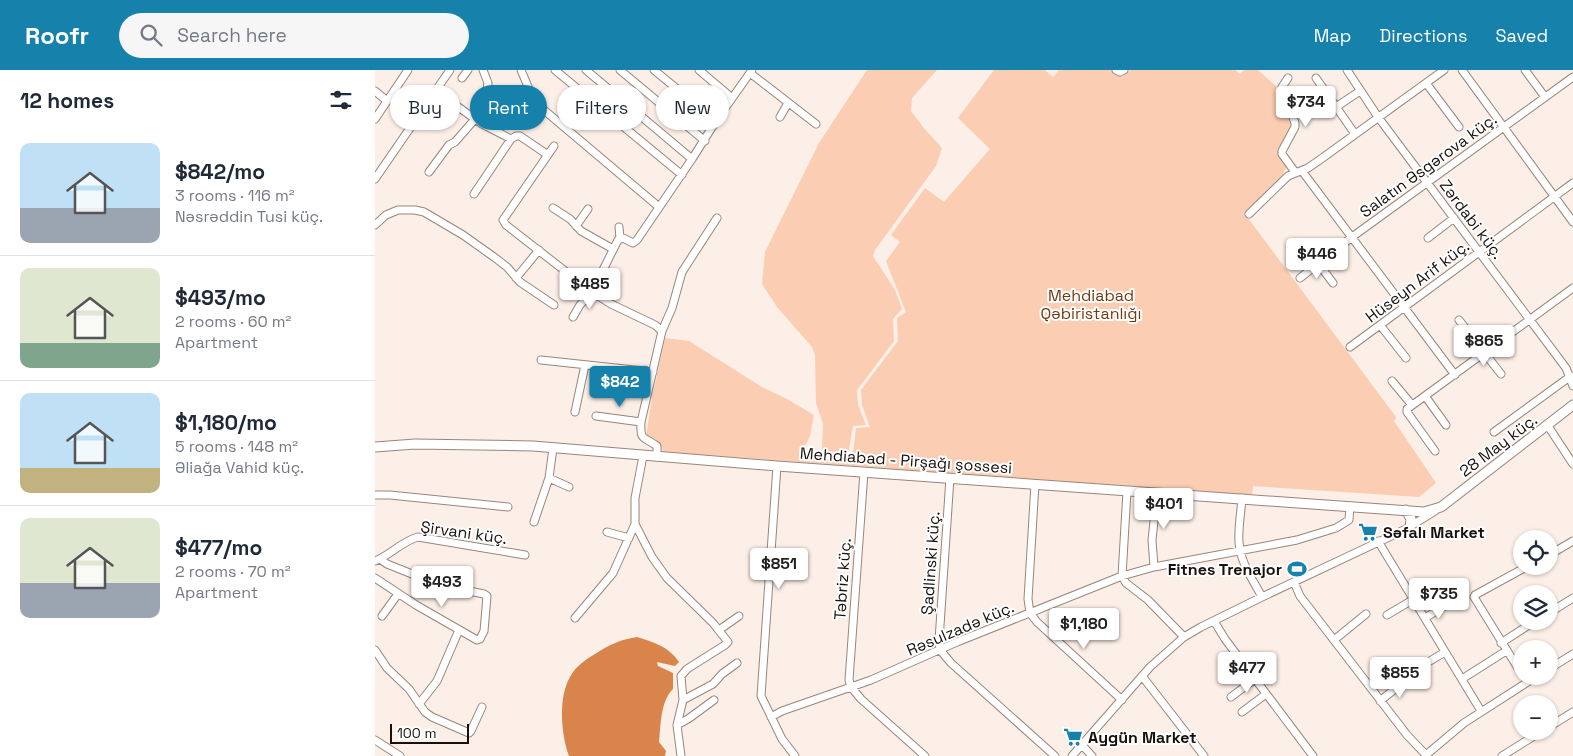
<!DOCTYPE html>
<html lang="en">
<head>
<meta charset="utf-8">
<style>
	body { margin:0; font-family:"Space Grotesk",sans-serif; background:#f6f6f7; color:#1f2937; height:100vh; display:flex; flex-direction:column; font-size:19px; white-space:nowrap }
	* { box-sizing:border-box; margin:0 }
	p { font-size:16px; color:#747a83 }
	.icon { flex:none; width:28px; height:28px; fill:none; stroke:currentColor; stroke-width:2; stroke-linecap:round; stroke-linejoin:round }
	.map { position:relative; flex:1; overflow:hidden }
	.details { display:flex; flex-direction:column; background:#fff; width:375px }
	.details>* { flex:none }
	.top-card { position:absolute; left:15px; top:15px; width:475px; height:45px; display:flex; gap:10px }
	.buttons { position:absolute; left:1138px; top:460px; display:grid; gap:10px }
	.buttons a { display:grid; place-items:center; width:45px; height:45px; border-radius:50%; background:#fff; box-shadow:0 1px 4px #0004; font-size:25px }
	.scale { position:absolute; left:15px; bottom:12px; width:79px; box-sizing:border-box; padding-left:5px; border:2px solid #17100c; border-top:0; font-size:14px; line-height:18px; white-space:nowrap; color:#17100c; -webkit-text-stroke:4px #fff; paint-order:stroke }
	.price { position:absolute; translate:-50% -42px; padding:0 11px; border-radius:5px; background:#fff; color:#222; font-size:16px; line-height:32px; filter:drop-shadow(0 1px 2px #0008) }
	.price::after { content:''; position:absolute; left:50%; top:30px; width:15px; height:11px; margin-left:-8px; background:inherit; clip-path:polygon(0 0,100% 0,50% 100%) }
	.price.current { background:#1681aa; color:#fff }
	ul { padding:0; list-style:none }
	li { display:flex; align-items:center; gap:15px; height:125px; padding:0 20px }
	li+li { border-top:1px solid #e0e1e3 }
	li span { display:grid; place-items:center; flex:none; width:140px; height:100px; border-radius:10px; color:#555 }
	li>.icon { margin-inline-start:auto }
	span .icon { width:60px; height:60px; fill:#fffc; stroke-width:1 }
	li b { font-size:21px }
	h2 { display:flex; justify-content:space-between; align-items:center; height:60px; padding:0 20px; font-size:21px }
	.chip { padding:0 18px; border-radius:22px; background:#fff; box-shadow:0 1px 4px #0004; font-size:18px; line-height:45px }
	.chip.current { background:#1681aa; color:#fff }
	header { display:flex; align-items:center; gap:30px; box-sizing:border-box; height:70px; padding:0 25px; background:#1681aa; color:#fff }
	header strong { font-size:24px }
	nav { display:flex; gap:28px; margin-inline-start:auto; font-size:18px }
	.search { width:350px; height:45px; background:#f6f6f7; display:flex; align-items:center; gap:12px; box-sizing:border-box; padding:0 18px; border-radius:28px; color:#747a83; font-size:19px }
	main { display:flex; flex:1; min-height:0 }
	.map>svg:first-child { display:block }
	.green { fill:#fbcdb2 }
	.water { fill:#d8844b }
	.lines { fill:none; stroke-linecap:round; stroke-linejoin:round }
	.minor-casing { stroke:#99857a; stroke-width:9 }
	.major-casing { stroke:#99857a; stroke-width:11 }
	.minor { stroke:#fff; stroke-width:7 }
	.major { stroke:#fff; stroke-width:9 }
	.labels { text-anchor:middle; stroke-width:4; stroke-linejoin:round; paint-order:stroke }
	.street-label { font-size:16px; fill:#17100c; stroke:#fff }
	.park-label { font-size:16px; fill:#713a10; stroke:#fff }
	.poi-label { font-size:16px; font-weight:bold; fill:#17100c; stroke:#fff; text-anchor:start }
</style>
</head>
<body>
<header>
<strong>Roofr</strong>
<div class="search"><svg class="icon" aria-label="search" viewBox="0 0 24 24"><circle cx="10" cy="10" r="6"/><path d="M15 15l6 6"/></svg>Search here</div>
<nav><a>Map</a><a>Directions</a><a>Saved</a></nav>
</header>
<main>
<section class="details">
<h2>12 homes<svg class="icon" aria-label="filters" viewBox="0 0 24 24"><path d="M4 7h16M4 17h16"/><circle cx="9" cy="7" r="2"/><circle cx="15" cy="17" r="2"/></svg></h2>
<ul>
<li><span style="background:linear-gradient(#bfe0f5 65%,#9aa5b1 0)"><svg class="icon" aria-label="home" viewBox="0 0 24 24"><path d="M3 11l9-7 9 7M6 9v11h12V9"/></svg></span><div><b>$842/mo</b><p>3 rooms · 116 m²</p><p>Nəsrəddin Tusi küç.</p></div></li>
<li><span style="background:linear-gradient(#dfe7d0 75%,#7fa58c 0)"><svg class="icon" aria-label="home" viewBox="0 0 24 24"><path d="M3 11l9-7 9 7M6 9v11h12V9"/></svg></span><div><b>$493/mo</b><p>2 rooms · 60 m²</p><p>Apartment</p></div></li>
<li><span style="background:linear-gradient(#bfe0f5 75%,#c2b280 0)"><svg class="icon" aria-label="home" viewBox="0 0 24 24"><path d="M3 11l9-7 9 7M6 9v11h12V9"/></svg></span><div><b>$1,180/mo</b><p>5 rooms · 148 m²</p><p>Əliağa Vahid küç.</p></div></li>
<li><span style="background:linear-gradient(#dfe7d0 65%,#9aa5b1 0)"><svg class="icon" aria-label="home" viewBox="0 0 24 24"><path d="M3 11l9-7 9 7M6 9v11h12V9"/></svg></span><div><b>$477/mo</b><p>2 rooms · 70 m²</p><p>Apartment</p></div></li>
</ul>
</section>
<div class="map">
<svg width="1198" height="686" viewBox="0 0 1198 686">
	<rect width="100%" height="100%" fill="#fcefe7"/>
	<path class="green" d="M492 0H562L537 28 536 41 548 57 567 78 561 96 500 180 498 186 520 220 527 239 518 249 519 271 482 320 483 335 491 355 478 356 474 379 471 384 457 385 447 379 448 354 441 333 440 285 437 277 402 237 387 214 390 182 444 73Z
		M619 0H670L678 7 684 0H739L747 7 756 0H860L865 4 869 0H883L904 19 917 55 904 85 913 94 907 106 870 144 1021 347 1019 351 1061 413 1044 427 878 416 877 425 289 382 282 372 281 369 271 367 277 328 290 268 314 271 387 317 412 329 439 345 435 366 426 385 477 392 481 358 495 357 487 335 486 320 523 271 522 248 531 242 511 191 525 172 516 165 550 118 569 132 615 79 583 48Z"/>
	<path class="water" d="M262 567C279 572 294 577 304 592L300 596 282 592 283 596 298 603V619C285 632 286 655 284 672L291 681 290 686H194C186 664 183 628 195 607 201 596 210 590 220 584 236 574 244 570 262 567Z"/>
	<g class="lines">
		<g class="minor-casing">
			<path id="minor" d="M146 0 159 31 163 35 284 137
				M180 0 307 105
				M211 0 317 89
				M245 0 330 71
				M279 0 341 51
				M324 0 357 28
				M741 0 745 2 749 0
				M972 0 1003 47 1191 298 1198 316
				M1087 0 1198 152
				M1150 0 1170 27
				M375 3 441 54
				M87 8 93 0
				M913 8 907 17 920 53V57L907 81V84L920 102
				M941 8 980 64
				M1051 13 1084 57
				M0 21 12 31
				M61 21 107 54 136 69 141 66H145L173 85
				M961 37 985 21
				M405 47 413 33
				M0 49 33 0
				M179 76 128 150 131 155 217 222 205 235 198 247
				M927 101 1080 305
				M54 102 74 75 80 72 100 49 108 27 112 19 113 13 108 0
				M0 109 75 0
				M99 124 136 69
				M178 138 195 149 206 161 238 179
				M874 144 913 106 933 98 946 89 1069 0
				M0 155 11 145 23 140H40L49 142 88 165 119 187 132 197 145 212 179 235
				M201 156 213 139
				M244 157 245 168
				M1053 168 1079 148
				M943 193 958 213
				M141 208 164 180
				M925 208 977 167 1198 7
				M1084 250 1126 304
				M1005 255 1031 288
				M287 261 297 238 307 202 342 148
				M975 277 1198 113
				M166 290 278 302
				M1017 311 1037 335
				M1050 326 1071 355
				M200 342 210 295
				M221 346 266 352
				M1173 356 1198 394
				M1119 362 1196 306
				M1060 381 1032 342V339L1198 218
				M268 386 260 428V454L277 487 292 508 338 553 353 572 350 575 312 599 306 606 308 630 302 655 306 686
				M282 387V376C268 366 265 371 266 352L287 261 280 255 236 234 217 222 243 170 248 168 258 173 262 170 317 89 341 51 377 0
				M402 396 386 626 407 669 420 686
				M489 402 474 610 476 617 486 629 550 686
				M174 408 194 417
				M575 408 564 570 565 580 576 593 680 686
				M660 414 653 529 655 543 662 552 747 630
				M752 421 747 506 751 513 773 530 809 567
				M0 425H15L133 437
				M867 428C866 443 863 458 864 472 865 492 878 510 887 527
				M159 452 174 408 178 378
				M232 462 254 468
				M1003 471 1106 641
				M1174 485 1198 471
				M5 489 12 494 42 506
				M0 491C16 485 27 471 43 467L150 485
				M779 497 777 470 782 423
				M0 508 41 535 102 570 105 569 109 561 112 526 109 524 89 520
				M919 512 925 526 1032 665 1052 686
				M1174 543 1198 528
				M1012 545 1039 529
				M7 546 23 524
				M200 548 238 503 260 454
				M1050 548 1076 532
				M839 551 850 569 938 686
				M344 560 364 546
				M959 570 991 544
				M1126 573 1160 551
				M0 580 12 598 34 619 50 642 57 647 94 663 96 661 107 637
				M1055 591 1070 582
				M1174 599 1198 584
				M1146 603 1099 527 1100 525 1153 496
				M767 606 829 686
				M1087 609 1131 581
				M856 627 880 609
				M308 630 338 614 347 604 362 593
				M1005 631 1031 610
				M44 634 62 611 84 560
				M867 642 891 624
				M396 647 407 641 496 610 582 572 747 506 779 497 922 470 961 458 974 450 975 436
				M302 655 313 649 339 630
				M1174 657 1198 642
				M0 670 25 686
				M707 675 717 686
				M1051 685 1089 653 1162 606
				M697 686 775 597 809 567 826 557 887 527 1031 459 1060 441
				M1127 686 1167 661"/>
		</g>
		<g class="major-casing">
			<path id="major" d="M0 377 40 374 158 376 402 396 1049 442 1066 437 1198 335
				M1031 440 1036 449 1035 457"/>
		</g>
		<use href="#minor" class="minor"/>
		<use href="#major" class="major"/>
	</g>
	<defs>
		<g id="supermarket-bare" transform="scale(1.5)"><path d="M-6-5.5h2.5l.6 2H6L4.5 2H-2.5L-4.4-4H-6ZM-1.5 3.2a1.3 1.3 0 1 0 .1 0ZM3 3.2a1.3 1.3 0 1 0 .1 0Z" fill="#1681aa" stroke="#fff" stroke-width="2.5" paint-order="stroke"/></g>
		<g id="stadium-bare" transform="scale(1.5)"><path d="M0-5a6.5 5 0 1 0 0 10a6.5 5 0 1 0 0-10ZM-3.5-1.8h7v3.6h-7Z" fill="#1681aa" stroke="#fff" stroke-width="2.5" paint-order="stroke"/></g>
	</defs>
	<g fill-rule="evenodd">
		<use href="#supermarket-bare" x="993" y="462"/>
		<use href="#stadium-bare" x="922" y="499"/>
		<use href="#supermarket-bare" x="698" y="667"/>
	</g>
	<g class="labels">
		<g class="street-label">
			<text transform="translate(1053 95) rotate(-36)" y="6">Salatın Əsgərova küç.</text>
			<text transform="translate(1097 149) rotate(53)" y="6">Zərdabi küç.</text>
			<text transform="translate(1042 211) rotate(-37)" y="6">Hüseyn Arif küç.</text>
			<text transform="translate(1123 375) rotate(-37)" y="6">28 May küç.</text>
			<text transform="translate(531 390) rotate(4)" y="6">Mehdiabad - Pirşağı şossesi</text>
			<text transform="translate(89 462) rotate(8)" y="6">Şirvani küç.</text>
			<text transform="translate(555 493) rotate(-86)" y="6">Şadlinski küç.</text>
			<text transform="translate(467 509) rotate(-86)" y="6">Təbriz küç.</text>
			<text transform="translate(585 558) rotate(-23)" y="6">Rəsulzadə küç.</text>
		</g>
		<g class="park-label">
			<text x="716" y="231">Mehdiabad<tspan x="716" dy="18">Qəbiristanlığı</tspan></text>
		</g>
		<g class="poi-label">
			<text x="1008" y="468">Səfalı Market</text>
			<text x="907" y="505" text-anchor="end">Fitnes Trenajor</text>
			<text x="713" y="673">Aygün Market</text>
		</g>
	</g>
</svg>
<div class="buttons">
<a><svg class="icon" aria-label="locate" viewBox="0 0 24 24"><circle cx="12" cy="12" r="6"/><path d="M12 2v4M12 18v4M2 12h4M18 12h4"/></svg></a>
<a><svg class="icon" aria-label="layers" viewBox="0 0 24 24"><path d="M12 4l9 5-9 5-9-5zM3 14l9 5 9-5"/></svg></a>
<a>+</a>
<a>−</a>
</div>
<div class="scale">100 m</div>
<b class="price" style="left:931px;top:58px">$734</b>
<b class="price" style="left:942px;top:210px">$446</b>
<b class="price" style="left:215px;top:240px">$485</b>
<b class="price" style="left:1109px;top:297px">$865</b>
<b class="price current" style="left:245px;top:338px">$842</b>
<b class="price" style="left:789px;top:460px">$401</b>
<b class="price" style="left:404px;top:520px">$851</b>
<b class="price" style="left:67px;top:538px">$493</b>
<b class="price" style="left:1064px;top:550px">$735</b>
<b class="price" style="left:709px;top:580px">$1,180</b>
<b class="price" style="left:872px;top:624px">$477</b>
<b class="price" style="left:1025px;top:629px">$855</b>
<div class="top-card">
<a class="chip">Buy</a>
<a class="chip current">Rent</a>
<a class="chip">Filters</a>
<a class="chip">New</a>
</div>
</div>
</main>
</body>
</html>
